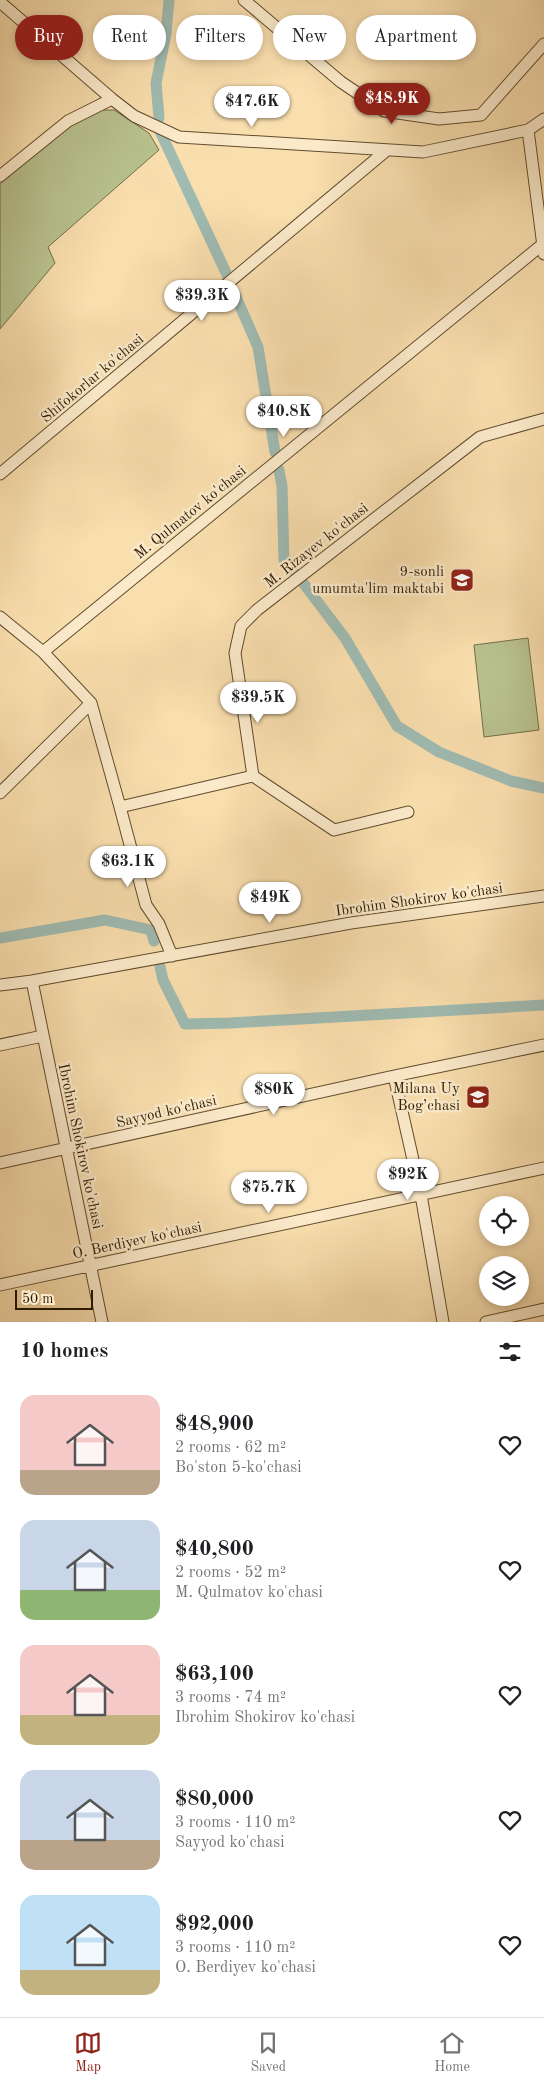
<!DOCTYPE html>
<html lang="en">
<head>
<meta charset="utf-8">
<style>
	body { margin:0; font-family:"Old Standard TT",serif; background:#f6f6f6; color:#202124; height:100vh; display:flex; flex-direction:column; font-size:19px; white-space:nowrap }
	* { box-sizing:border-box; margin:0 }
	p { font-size:16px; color:#757577 }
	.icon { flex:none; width:28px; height:28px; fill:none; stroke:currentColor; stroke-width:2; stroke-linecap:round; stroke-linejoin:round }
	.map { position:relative; height:1322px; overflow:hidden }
	.side { display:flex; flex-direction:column; background:#fff; flex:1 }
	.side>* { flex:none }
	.banner { position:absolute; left:15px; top:15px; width:515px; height:45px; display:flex; gap:10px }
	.controls { position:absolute; left:479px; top:1196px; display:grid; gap:10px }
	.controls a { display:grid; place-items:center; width:50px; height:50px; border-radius:50%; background:#fff; box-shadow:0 2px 8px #0003; font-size:25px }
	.scale { position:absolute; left:15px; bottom:12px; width:78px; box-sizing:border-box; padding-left:5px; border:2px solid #2e1b02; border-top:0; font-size:14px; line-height:18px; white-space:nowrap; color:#2e1b02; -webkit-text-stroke:4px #fbeaca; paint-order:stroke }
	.price { position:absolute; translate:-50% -42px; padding:0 11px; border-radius:18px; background:#fff; color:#222; font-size:16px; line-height:32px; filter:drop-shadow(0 1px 2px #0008) }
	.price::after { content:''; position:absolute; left:50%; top:30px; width:15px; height:11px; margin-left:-8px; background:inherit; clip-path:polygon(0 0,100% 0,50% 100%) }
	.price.current { background:#8f2418; color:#fff }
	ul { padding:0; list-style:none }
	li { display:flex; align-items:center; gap:15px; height:125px; padding:0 20px }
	li span { display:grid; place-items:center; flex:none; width:140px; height:100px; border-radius:15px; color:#555 }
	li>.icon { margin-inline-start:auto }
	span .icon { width:60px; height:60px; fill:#fffc; stroke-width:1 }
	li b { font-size:21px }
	h2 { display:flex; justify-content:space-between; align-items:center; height:60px; padding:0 20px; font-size:21px }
	.tag { padding:0 18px; border-radius:22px; background:#fff; box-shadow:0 2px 8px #0003; font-size:18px; line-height:45px }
	.tag.current { background:#8f2418; color:#fff }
	.tab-bar { display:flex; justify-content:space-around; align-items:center; height:70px; border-top:1px solid #e0e0e0; background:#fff; font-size:14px; color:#757577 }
	.tab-bar a { display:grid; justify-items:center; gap:2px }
	.tab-bar .current { color:#8f2418 }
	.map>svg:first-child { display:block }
	.green { fill:#b8c28f; stroke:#736e48 }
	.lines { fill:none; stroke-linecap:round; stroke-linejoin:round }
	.canal { stroke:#9fbbb2; stroke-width:11 }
	.minor-casing { stroke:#614c2d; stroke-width:13 }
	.minor { stroke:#fbeaca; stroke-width:11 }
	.labels { text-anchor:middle; stroke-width:5; stroke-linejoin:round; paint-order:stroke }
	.street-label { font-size:15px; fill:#2e1b02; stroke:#fbeaca }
	.poi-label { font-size:15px; fill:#2e1b02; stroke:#fbeaca; text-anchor:end }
</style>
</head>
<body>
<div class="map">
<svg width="544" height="1322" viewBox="0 0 544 1322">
	<rect width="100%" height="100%" fill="#f9deae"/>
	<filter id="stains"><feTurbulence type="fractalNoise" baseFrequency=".004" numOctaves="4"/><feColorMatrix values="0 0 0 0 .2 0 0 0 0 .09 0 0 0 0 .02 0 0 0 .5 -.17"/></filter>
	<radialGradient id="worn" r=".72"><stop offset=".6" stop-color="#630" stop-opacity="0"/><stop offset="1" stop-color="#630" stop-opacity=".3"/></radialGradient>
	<path class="green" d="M99 110H114L149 133 159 150 48 247 55 263 0 329V184L72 124Z
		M528 638 539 730 484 737 474 645Z"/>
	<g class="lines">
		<path class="canal" d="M159 118 156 83 166 34 169 0
			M159 129 228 277
			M233 290 258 347 275 452
			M279 470 282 486 284 560 293 571
			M304 584 345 638 397 726 439 752 511 781 544 788
			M0 938 105 920 151 930 154 941
			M160 967 163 980 185 1024 230 1023 544 1005"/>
		<g class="minor-casing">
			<path id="minor" d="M244 0 341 82 384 111 439 119 481 115 544 44
				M0 2 112 99 134 116 179 137 423 152 528 130 544 119
				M528 130 544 254
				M0 176 68 121 112 99
				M0 474 387 150
				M0 617 43 652 91 703 120 807 253 776 235 653 241 626 257 610 480 437 544 419
				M43 652 543 244
				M253 776 334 830 408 812
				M0 793 91 703
				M120 807 146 905 159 924 172 956
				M32 981 102 1322
				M0 985 32 981 351 923 544 896
				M0 1045 43 1036
				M394 1076 421 1195 443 1322
				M0 1163 394 1076 544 1045
				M0 1285 544 1168
				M486 1322 544 1309"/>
		</g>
		<use href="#minor" class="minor"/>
	</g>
	<defs>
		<g id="school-square" transform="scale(1.25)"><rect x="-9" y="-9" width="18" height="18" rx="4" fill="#8f2418" stroke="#fbeaca"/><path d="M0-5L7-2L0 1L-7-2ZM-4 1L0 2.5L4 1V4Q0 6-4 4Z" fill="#fff"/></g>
	</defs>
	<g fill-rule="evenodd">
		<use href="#school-square" x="462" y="580"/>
		<use href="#school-square" x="478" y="1097"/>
	</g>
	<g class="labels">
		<g class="street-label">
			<text transform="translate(92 378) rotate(-40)" y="5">Shifokorlar ko'chasi</text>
			<text transform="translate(190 512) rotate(-39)" y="5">M. Qulmatov ko'chasi</text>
			<text transform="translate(316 545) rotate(-38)" y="5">M. Rizayev ko'chasi</text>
			<text transform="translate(419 899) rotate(-8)" y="5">Ibrohim Shokirov ko'chasi</text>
			<text transform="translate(166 1111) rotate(-13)" y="5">Sayyod ko'chasi</text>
			<text transform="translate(81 1146) rotate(78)" y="5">Ibrohim Shokirov ko'chasi</text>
			<text transform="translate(137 1240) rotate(-12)" y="5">O. Berdiyev ko'chasi</text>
		</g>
		<g class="poi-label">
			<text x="444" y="576">9-sonli<tspan x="444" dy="17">umumta'lim maktabi</tspan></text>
			<text x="460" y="1093">Milana Uy<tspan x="460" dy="17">Bog’chasi</tspan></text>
		</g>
	</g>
	<rect width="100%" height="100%" filter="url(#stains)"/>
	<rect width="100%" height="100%" fill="url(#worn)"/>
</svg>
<div class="controls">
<a><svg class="icon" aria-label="locate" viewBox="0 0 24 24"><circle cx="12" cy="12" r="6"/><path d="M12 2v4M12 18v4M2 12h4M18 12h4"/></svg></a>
<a><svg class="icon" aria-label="layers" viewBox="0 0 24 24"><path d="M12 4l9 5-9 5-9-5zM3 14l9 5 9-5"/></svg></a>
</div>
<div class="scale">50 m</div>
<b class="price current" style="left:392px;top:125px">$48.9K</b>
<b class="price" style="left:252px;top:128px">$47.6K</b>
<b class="price" style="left:202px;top:322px">$39.3K</b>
<b class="price" style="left:284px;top:438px">$40.8K</b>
<b class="price" style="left:258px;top:724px">$39.5K</b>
<b class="price" style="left:128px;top:888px">$63.1K</b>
<b class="price" style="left:270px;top:924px">$49K</b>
<b class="price" style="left:274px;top:1116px">$80K</b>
<b class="price" style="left:408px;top:1201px">$92K</b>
<b class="price" style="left:269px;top:1214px">$75.7K</b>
<div class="banner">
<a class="tag current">Buy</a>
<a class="tag">Rent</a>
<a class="tag">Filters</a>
<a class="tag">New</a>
<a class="tag">Apartment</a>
</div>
</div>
<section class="side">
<h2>10 homes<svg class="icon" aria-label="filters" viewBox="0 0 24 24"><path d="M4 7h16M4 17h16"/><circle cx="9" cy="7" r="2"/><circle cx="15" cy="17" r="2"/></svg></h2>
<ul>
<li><span style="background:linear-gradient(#f6c9c9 75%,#b9a48a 0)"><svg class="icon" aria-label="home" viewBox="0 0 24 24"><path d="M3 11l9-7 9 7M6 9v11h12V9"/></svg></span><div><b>$48,900</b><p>2 rooms · 62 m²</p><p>Bo'ston 5-ko'chasi</p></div><svg class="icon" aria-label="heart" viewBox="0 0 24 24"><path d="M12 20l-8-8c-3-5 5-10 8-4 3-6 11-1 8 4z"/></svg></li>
<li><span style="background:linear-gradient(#c9d6e8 70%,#8fb573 0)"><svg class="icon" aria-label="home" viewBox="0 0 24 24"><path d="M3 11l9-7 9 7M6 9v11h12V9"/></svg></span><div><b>$40,800</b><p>2 rooms · 52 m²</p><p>M. Qulmatov ko'chasi</p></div><svg class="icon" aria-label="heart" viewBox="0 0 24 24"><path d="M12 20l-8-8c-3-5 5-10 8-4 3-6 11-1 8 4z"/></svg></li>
<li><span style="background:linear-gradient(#f6c9c9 70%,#c2b280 0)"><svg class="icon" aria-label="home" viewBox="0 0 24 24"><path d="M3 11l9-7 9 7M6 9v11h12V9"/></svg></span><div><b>$63,100</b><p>3 rooms · 74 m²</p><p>Ibrohim Shokirov ko'chasi</p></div><svg class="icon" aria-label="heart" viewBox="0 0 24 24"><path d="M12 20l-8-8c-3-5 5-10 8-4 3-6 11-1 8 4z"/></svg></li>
<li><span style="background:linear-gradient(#c9d6e8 70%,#b9a48a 0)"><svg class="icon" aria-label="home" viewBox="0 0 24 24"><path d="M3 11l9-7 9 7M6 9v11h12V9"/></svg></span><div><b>$80,000</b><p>3 rooms · 110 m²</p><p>Sayyod ko'chasi</p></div><svg class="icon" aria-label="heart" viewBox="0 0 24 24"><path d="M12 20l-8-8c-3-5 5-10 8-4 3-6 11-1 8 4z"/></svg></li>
<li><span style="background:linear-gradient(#bfe0f5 75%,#c2b280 0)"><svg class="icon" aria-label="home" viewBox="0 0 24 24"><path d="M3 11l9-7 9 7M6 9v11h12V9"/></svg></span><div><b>$92,000</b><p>3 rooms · 110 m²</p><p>O. Berdiyev ko'chasi</p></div><svg class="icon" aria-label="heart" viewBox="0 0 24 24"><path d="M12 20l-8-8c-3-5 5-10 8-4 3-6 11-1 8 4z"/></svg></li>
</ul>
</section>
<nav class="tab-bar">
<a class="current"><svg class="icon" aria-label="map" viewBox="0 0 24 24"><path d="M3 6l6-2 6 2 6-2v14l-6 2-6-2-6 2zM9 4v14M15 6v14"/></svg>Map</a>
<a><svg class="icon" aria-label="saved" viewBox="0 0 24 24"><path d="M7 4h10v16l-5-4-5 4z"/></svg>Saved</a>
<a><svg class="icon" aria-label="home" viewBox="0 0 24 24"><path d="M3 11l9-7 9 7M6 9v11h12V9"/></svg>Home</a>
</nav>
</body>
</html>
